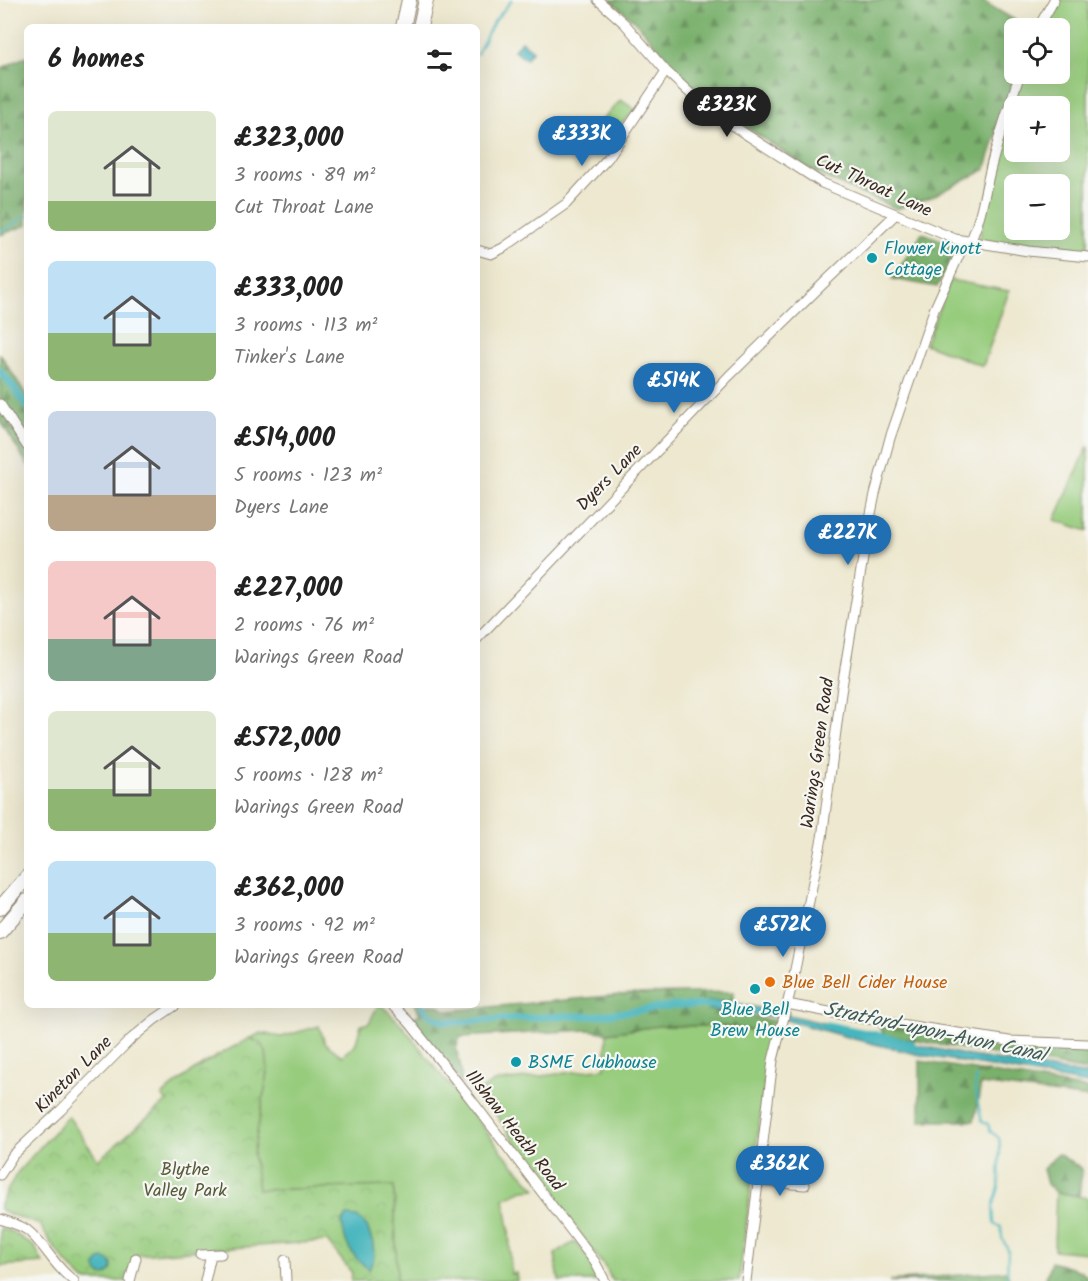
<!DOCTYPE html>
<html lang="en">
<head>
<meta charset="utf-8">
<style>
	body { margin:0; font-family:Kalam,sans-serif; background:#f2f2f2; color:#222; height:100vh; display:flex; flex-direction:column; font-size:22px; white-space:nowrap }
	* { box-sizing:border-box; margin:0 }
	p { font-size:20px; color:#767676 }
	.icon { flex:none; width:33px; height:33px; fill:none; stroke:currentColor; stroke-width:2; stroke-linecap:round; stroke-linejoin:round }
	.map { position:relative; flex:1; overflow:hidden }
	.side { position:absolute; left:24px; top:24px; width:456px; height:984px; display:flex; flex-direction:column; background:#fff; border-radius:9px; box-shadow:0 6px 24px #0002 }
	.side>* { flex:none }
	.tools { position:absolute; left:1004px; top:18px; display:grid; gap:12px }
	.tools a { display:grid; place-items:center; width:66px; height:66px; border-radius:9px; background:#fff; box-shadow:0 6px 24px #0002; font-size:30px }
	.price { position:absolute; translate:-50% -51px; padding:0 14px; border-radius:21px; background:#1f6fb2; color:#fff; font-size:20px; line-height:39px; filter:drop-shadow(0 2px 3px #0008) }
	.price::after { content:''; position:absolute; left:50%; top:36px; width:18px; height:14px; margin-left:-9px; background:inherit; clip-path:polygon(0 0,100% 0,50% 100%) }
	.price.selected { background:#222; color:#fff }
	ul { padding:0; list-style:none }
	li { display:flex; align-items:center; gap:18px; height:150px; padding:0 24px }
	li span { display:grid; place-items:center; flex:none; width:168px; height:120px; border-radius:9px; color:#555 }
	li>.icon { margin-inline-start:auto }
	span .icon { width:72px; height:72px; fill:#fffc; stroke-width:1 }
	li b { font-size:26px }
	h2 { display:flex; justify-content:space-between; align-items:center; height:72px; padding:0 24px; font-size:26px }
	.map>svg:first-child { display:block }
	.grass { fill:#97cc7d; stroke:#697b4e; stroke-width:1.5; fill-rule:evenodd }
	.forest { fill:url(#forest-firs); stroke:#5a6d45; stroke-width:1.5 }
	.park { fill:url(#park-crowns); stroke:#697b4e; stroke-width:1.5 }
	.water { fill:#46b5bd; stroke:#40706e; stroke-width:1.5 }
	.lines { fill:none; stroke-linecap:round; stroke-linejoin:round }
	.stream { stroke:#46b5bd; stroke-width:2 }
	.canal { stroke:#46b5bd; stroke-width:7 }
	.minor-casing { stroke:#948976; stroke-width:11 }
	.highway-casing { stroke:#948976; stroke-width:16 }
	.minor { stroke:#fff; stroke-width:9 }
	.highway { stroke:#fff; stroke-width:14 }
	.culture-dot { fill:#0f9aa8; stroke:#f6f6f2; stroke-width:2 }
	.food-dot { fill:#e8710a; stroke:#f6f6f2; stroke-width:2 }
	.labels { text-anchor:middle; stroke-width:4.5; stroke-linejoin:round; paint-order:stroke }
	.street-label { font-size:18px; fill:#3b2a1e; stroke:#f6f6f2 }
	.culture-label { font-size:18px; fill:#0d838f; stroke:#f6f6f2; text-anchor:start }
	.food-label { font-size:18px; fill:#c56008; stroke:#f6f6f2; text-anchor:start }
	.park-label { font-size:18px; fill:#575b3a; stroke:#f6f6f2 }
	.water-label { font-size:20px; font-style:italic; fill:#3f5b56; stroke:#f6f6f2 }
</style>
</head>
<body>
<div class="map">
<svg width="1088" height="1281" viewBox="0 0 1088 1281">
	<defs>
		<pattern id="forest-firs" width="22" height="20" patternUnits="userSpaceOnUse" patternTransform="scale(1.5)"><rect width="22" height="20" fill="#79b06c"/><path d="M5 1l3.5 6h-7zM16 11l3.5 6h-7z" fill="#648f58"/></pattern>
		<pattern id="park-crowns" width="20" height="18" patternUnits="userSpaceOnUse" patternTransform="scale(1.5)"><rect width="20" height="18" fill="#97cc7d"/><path d="M2 6a3 3 0 1 1 6 0M12 15a3 3 0 1 1 6 0" fill="none" stroke="#83af6c"/></pattern>
	</defs>
	<rect width="100%" height="100%" fill="#f6f6f2"/>
	<filter id="ink" filterUnits="userSpaceOnUse"><feTurbulence type="fractalNoise" baseFrequency=".0167" numOctaves="2"/><feDisplacementMap in="SourceGraphic" scale="12" xChannelSelector="R" yChannelSelector="G"/><feConvolveMatrix kernelMatrix="1 2 1 2 8 2 1 2 1" color-interpolation-filters="sRGB"/></filter>
	<filter id="wash" filterUnits="userSpaceOnUse"><feTurbulence type="fractalNoise" baseFrequency=".008" numOctaves="4" result="noise"/><feDisplacementMap in="SourceGraphic" scale="24" xChannelSelector="R" yChannelSelector="G"/><feGaussianBlur stdDeviation="1.35" result="paint"/><feColorMatrix in="noise" values="0 0 0 0 0 0 0 0 0 0 0 0 0 0 0 0 0 1.4 0 .05"/><feComposite in="paint" operator="in"/></filter>
	<g filter="url(#wash)">
		<rect width="100%" height="100%" fill="#ede8cf"/>
		<path class="grass" d="M1058 0H1088V252L1028 248 979 240 995 164 1023 74H1059V28H1042ZM1014 106H1059V152H1014ZM1014 184H1059V230H1014Z
			M621 100 636 110 612 132 600 122Z
			M950 280 1009 291 983 366 925 344Z
			M1088 446V531L1055 520Z
			M378 1005H381L400 1023 505 1155 536 1189 523 1190 504 1199 509 1229 511 1274 516 1273 517 1281H397L394 1186 258 1190 253 1154 268 1072 260 1043 250 1038 261 1033 281 1037 319 1026 325 1043 342 1056 356 1043 361 1025 369 1023Z
			M659 1026H723L773 1034 767 1063 739 1281H612L607 1270 536 1173 480 1091 494 1082 605 1068 607 1033Z
			M1056 1192 1088 1198V1253L1054 1250Z
			M574 1242 585 1253 600 1281H559L555 1254Z"/>
		<path class="forest" d="M610 0H981L1028 28H1014V74H1016L985 170 931 197 897 209 817 174 723 112 682 79 637 23Z
			M27 56V225L0 235V69Z
			M922 233 959 246 937 287 892 279Z
			M0 354 27 396V439L0 398Z
			M0 408 27 450V464L0 420Z
			M734 992 733 1014 776 1021 773 1034 723 1026H659L607 1033 589 1030 460 1037 456 1049 460 1063 462 1084 411 1019 420 1014 415 1005H438L446 1011 631 994Z
			M888 1025 1006 1045 1088 1049V1071L885 1035 879 1027Z
			M920 1061 1088 1089V1098L981 1084 974 1121H920Z
			M1058 1154 1082 1169 1079 1196 1056 1192 1047 1184 1043 1169Z
			M1051 1262 1078 1270 1088 1277V1281H1045Z
			M1007 1271 1010 1281H890Z"/>
		<path class="park" d="M250 1038 260 1043 266 1052 268 1072 253 1154 258 1190 394 1186 397 1281H351L352 1273 327 1241 135 1255 127 1281H84L66 1262 52 1245 40 1225 4 1212 0 1209V1204L17 1173 68 1116 98 1160 167 1101 162 1096C190 1070 216 1056 250 1038Z
			M0 1228 12 1232 35 1247 43 1263 0 1266Z"/>
		<path class="water" d="M521 41 533 50 526 59 514 50Z
			M708 1001 733 1002 904 1042 965 1055 1088 1075V1084L916 1054 854 1039 775 1017 736 1012 708 1010Z
			M347 1216 357 1217 367 1226 373 1244 374 1257 369 1270C351 1254 345 1247 342 1222Z
			M96 1267a8 8 0 1 1 16 0a8 8 0 1 1-16 0Z"/>
		<g class="lines">
			<path class="stream" d="M477 54 493 23 512 0
				M0 232 25 217 27 214
				M976 1077 975 1089 982 1122 988 1124 990 1131 999 1138 1000 1146 999 1187 993 1207 994 1223 1001 1227 1002 1238 1008 1250 1007 1281"/>
			<path class="canal" d="M0 371 15 389 27 407
				M422 1005C429 1017 440 1022 454 1022L562 1016H591L675 1006 715 1005
				M827 1025 872 1034 912 1044"/>
		</g>
	</g>
	<g filter="url(#ink)">
		<g class="lines">
			<g class="minor-casing">
				<path id="minor" d="M598 0 625 24 666 71 692 95 730 124 822 183 955 239 1028 251 1088 257
					M1038 28 1054 0
					M970 242C981 219 984 195 990 171 998 138 1009 106 1020 74
					M477 250 491 254 503 248 566 204 608 158 666 71
					M0 404 27 446
					M477 639 729 376 827 280 896 214
					M787 1004 855 1017 1009 1041 1088 1044
					M392 1005 409 1022 470 1098 595 1262 605 1281
					M0 1175 13 1155 60 1111 131 1039 154 1020 176 1005
					M758 1181 805 1185
					M0 1219C9 1222 20 1225 27 1230 45 1244 54 1267 74 1281
					M200 1255 221 1254
					M285 1260 286 1281
					M130 1281 136 1258
					M205 1281 211 1255
					M746 1281 773 1060 791 989 822 838 841 693 867 533 875 494 890 438 934 310 965 242"/>
			</g>
			<g class="highway-casing">
				<path id="highway" d="M403 27 409 0
					M420 27 426 0
					M0 908 27 877
					M0 932 27 901"/>
			</g>
			<use href="#minor" class="minor"/>
			<use href="#highway" class="highway"/>
		</g>
	</g>
	<g class="culture-dot">
		<circle cx="872" cy="258" r="6"/>
		<circle cx="755" cy="989" r="6"/>
		<circle cx="516" cy="1062" r="6"/>
	</g>
	<circle class="food-dot" cx="770" cy="982" r="6"/>
	<g class="labels">
		<g class="street-label">
			<text transform="translate(874 185) rotate(25)" y="6">Cut Throat Lane</text>
			<text transform="translate(609 477) rotate(-46)" y="6">Dyers Lane</text>
			<text transform="translate(817 753) rotate(-82)" y="6">Warings Green Road</text>
			<text transform="translate(73 1074) rotate(-45)" y="6">Kineton Lane</text>
			<text transform="translate(515 1130) rotate(52)" y="6">Illshaw Heath Road</text>
		</g>
		<g class="culture-label">
			<text x="884" y="254">Flower Knott<tspan x="884" dy="21">Cottage</tspan></text>
			<text x="755" y="1015" text-anchor="middle">Blue Bell<tspan x="755" dy="21">Brew House</tspan></text>
			<text x="528" y="1068">BSME Clubhouse</text>
		</g>
		<g class="food-label">
			<text x="782" y="988">Blue Bell Cider House</text>
		</g>
		<g class="park-label">
			<text x="185" y="1175">Blythe<tspan x="185" dy="21">Valley Park</tspan></text>
		</g>
		<g class="water-label">
			<text transform="translate(935 1031) rotate(12)" y="7">Stratford-upon-Avon Canal</text>
		</g>
	</g>
</svg>
<div class="tools">
<a><svg class="icon" aria-label="locate" viewBox="0 0 24 24"><circle cx="12" cy="12" r="6"/><path d="M12 2v4M12 18v4M2 12h4M18 12h4"/></svg></a>
<a>+</a>
<a>−</a>
</div>
<b class="price selected" style="left:727px;top:138px">£323K</b>
<b class="price" style="left:582px;top:167px">£333K</b>
<b class="price" style="left:674px;top:414px">£514K</b>
<b class="price" style="left:848px;top:566px">£227K</b>
<b class="price" style="left:783px;top:958px">£572K</b>
<b class="price" style="left:780px;top:1197px">£362K</b>
<section class="side">
<h2>6 homes<svg class="icon" aria-label="filters" viewBox="0 0 24 24"><path d="M4 7h16M4 17h16"/><circle cx="9" cy="7" r="2"/><circle cx="15" cy="17" r="2"/></svg></h2>
<ul>
<li><span style="background:linear-gradient(#dfe7d0 75%,#8fb573 0)"><svg class="icon" aria-label="home" viewBox="0 0 24 24"><path d="M3 11l9-7 9 7M6 9v11h12V9"/></svg></span><div><b>£323,000</b><p>3 rooms · 89 m²</p><p>Cut Throat Lane</p></div></li>
<li><span style="background:linear-gradient(#bfe0f5 60%,#8fb573 0)"><svg class="icon" aria-label="home" viewBox="0 0 24 24"><path d="M3 11l9-7 9 7M6 9v11h12V9"/></svg></span><div><b>£333,000</b><p>3 rooms · 113 m²</p><p>Tinker's Lane</p></div></li>
<li><span style="background:linear-gradient(#c9d6e8 70%,#b9a48a 0)"><svg class="icon" aria-label="home" viewBox="0 0 24 24"><path d="M3 11l9-7 9 7M6 9v11h12V9"/></svg></span><div><b>£514,000</b><p>5 rooms · 123 m²</p><p>Dyers Lane</p></div></li>
<li><span style="background:linear-gradient(#f6c9c9 65%,#7fa58c 0)"><svg class="icon" aria-label="home" viewBox="0 0 24 24"><path d="M3 11l9-7 9 7M6 9v11h12V9"/></svg></span><div><b>£227,000</b><p>2 rooms · 76 m²</p><p>Warings Green Road</p></div></li>
<li><span style="background:linear-gradient(#dfe7d0 65%,#8fb573 0)"><svg class="icon" aria-label="home" viewBox="0 0 24 24"><path d="M3 11l9-7 9 7M6 9v11h12V9"/></svg></span><div><b>£572,000</b><p>5 rooms · 128 m²</p><p>Warings Green Road</p></div></li>
<li><span style="background:linear-gradient(#bfe0f5 60%,#8fb573 0)"><svg class="icon" aria-label="home" viewBox="0 0 24 24"><path d="M3 11l9-7 9 7M6 9v11h12V9"/></svg></span><div><b>£362,000</b><p>3 rooms · 92 m²</p><p>Warings Green Road</p></div></li>
</ul>
</section>
</div>
</body>
</html>
